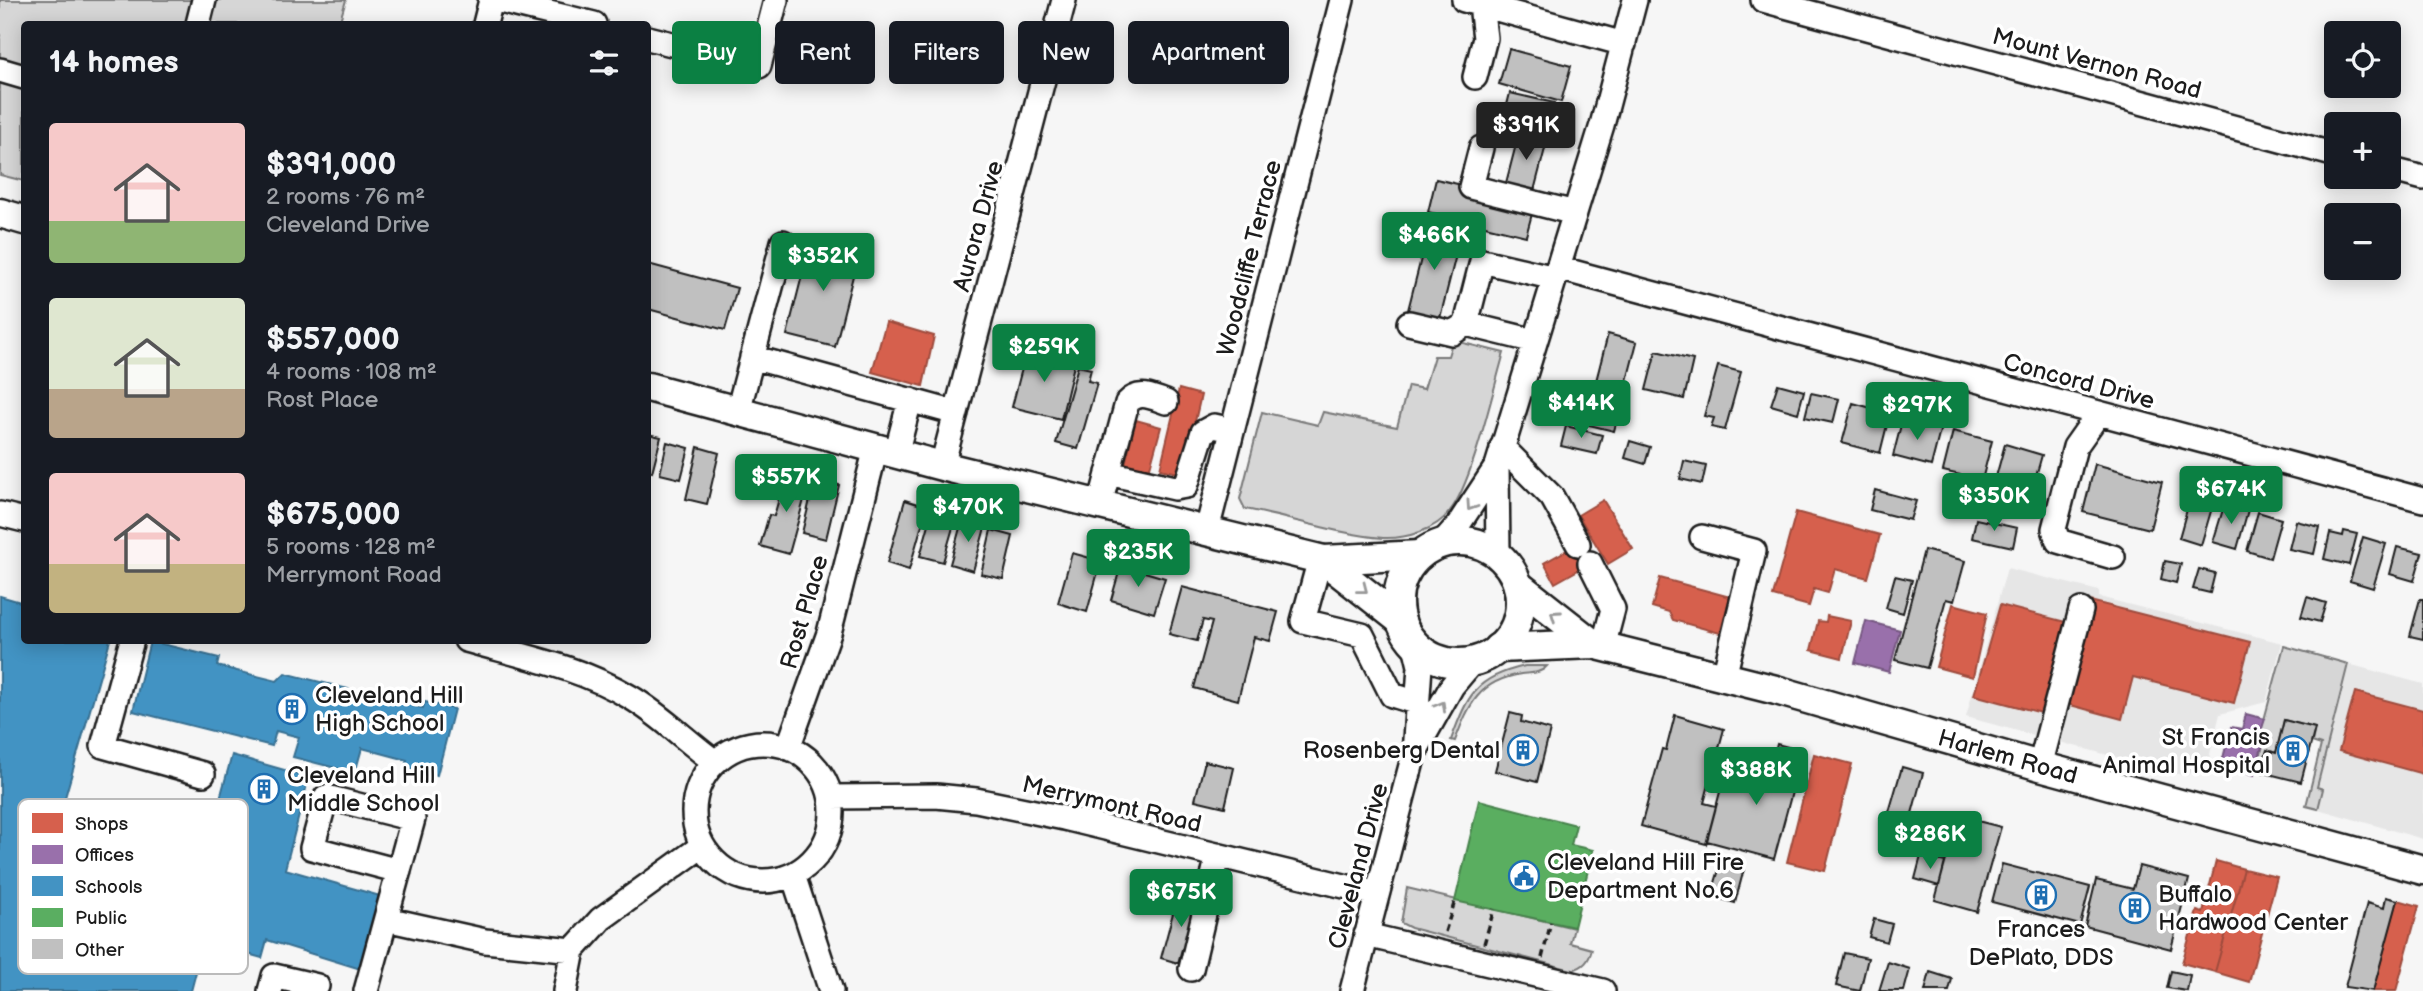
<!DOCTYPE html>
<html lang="en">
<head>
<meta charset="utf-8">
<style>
	body { margin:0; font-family:"Balsamiq Sans",sans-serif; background:#242831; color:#f1f3f6; height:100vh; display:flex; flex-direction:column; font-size:26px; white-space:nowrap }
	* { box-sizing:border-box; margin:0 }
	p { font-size:23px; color:#9ea1a6 }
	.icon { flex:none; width:38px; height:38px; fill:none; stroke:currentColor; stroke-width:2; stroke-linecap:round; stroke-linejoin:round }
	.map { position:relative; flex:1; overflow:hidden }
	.details { position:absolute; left:21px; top:21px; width:630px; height:623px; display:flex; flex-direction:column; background:#171b24; border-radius:7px; box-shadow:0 4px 18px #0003 }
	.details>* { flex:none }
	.banner { position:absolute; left:672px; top:21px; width:665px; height:63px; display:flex; gap:14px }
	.buttons { position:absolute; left:2324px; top:21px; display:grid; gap:14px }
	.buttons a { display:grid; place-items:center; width:77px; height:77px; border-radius:7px; background:#171b24; box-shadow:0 4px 18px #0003; font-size:35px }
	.price { position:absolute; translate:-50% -60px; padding:0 16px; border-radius:7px; background:#0b8043; color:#fff; font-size:23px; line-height:46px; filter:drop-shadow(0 2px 4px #0008) }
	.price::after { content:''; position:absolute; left:50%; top:42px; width:21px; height:16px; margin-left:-10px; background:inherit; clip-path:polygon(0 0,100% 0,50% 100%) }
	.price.selected { background:#222; color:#fff }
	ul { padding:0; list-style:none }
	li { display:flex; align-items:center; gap:21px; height:175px; padding:0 28px }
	li span { display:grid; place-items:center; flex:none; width:196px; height:140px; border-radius:7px; color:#555 }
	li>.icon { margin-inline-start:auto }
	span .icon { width:84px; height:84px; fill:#fffc; stroke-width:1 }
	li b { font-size:30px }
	h2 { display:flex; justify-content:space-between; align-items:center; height:84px; padding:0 28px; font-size:30px }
	.tag { padding:0 24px; border-radius:7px; background:#171b24; box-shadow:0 4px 18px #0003; font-size:24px; line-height:63px }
	.tag.selected { background:#0b8043; color:#fff }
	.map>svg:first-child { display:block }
	.built { fill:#e6e6e6 }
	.green { fill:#d6d6d6; stroke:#797979; stroke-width:2 }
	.shops { fill:#d6604d; stroke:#9e4c3e; stroke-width:2 }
	.offices { fill:#9970ab; stroke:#745780; stroke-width:2 }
	.schools { fill:#4393c3; stroke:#376f91; stroke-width:2 }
	.public { fill:#5aae61; stroke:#47824c; stroke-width:2 }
	.building { fill:#c0c0c0; stroke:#1c1c1c; stroke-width:2 }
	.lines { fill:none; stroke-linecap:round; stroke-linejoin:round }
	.minor-casing { stroke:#1c1c1c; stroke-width:28 }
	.major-casing { stroke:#1c1c1c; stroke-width:33 }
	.path { stroke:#1c1c1c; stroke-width:3.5; stroke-dasharray:7 5; stroke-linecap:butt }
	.minor { stroke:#fff; stroke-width:23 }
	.major { stroke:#fff; stroke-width:28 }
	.oneway { stroke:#999 }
	.labels { text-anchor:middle; stroke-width:7; stroke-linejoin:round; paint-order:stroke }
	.street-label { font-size:24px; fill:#1c1c1c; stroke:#fff }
	.poi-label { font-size:24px; fill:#1c1c1c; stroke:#fff; text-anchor:start }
	.key { fill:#fff; stroke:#bbb; stroke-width:2 }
	.key-label { font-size:19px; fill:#1c1c1c }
</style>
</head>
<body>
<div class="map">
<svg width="2423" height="991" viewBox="0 0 2423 991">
	<rect width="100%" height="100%" fill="#f6f6f6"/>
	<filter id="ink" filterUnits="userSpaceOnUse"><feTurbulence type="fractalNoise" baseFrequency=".0143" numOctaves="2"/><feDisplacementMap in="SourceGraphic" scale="14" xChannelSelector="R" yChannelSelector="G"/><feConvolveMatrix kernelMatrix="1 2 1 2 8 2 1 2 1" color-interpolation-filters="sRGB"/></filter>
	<g filter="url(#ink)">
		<path class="built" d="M2007 568 2099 591V597L2282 643 2266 702 2220 714 2208 762 2186 776 1966 717Z
			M2348 664 2423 684V839L2318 809 2323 790 2316 788Z"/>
		<path class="green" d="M0 0H346L339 24H24V181L0 175Z
			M1459 342 1504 353C1493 390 1472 484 1450 511 1436 530 1406 539 1383 538 1342 535 1287 517 1245 509L1240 499 1262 412 1318 425 1323 412 1397 427 1408 386 1424 389 1434 356H1448L1452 343Z
			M2284 646 2348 664 2317 787 2323 789 2318 809 2306 806 2321 745 2312 742 2315 728 2284 720 2276 753 2267 750 2261 772 2257 770 2265 737 2261 731Z
			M1525 666H1547C1540 674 1531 673 1521 674 1479 681 1469 704 1455 741L1451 740C1468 694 1475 678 1525 666Z
			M1407 888 1574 928 1570 943 1592 949C1589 961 1584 967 1572 970L1411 928 1401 923Z"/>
		<path class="shops" d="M886 322 934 336 923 386 872 372Z
			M1179 389 1201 395 1183 474 1160 469Z
			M1136 420 1161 427 1148 475 1124 468Z
			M1603 500 1633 549 1608 564 1578 515Z
			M1796 512 1880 535 1868 578 1835 569 1828 593 1814 589 1809 606 1773 596Z
			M1583 541 1594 561 1555 583 1544 563Z
			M1660 578 1730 597 1720 633 1673 620 1669 612 1652 607Z
			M2090 601 2250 642 2234 703 2133 677 2122 719 2063 703Z
			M1953 604 1987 613 1973 677 1936 667Z
			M2000 605 2073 624 2049 715 1974 695Z
			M1827 616 1851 621 1842 658 1811 650 1818 621 1826 622Z
			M2355 692 2423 710V774L2339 751Z
			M1814 754 1852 764 1825 871 1787 862Z
			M2216 861 2244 869 2215 972 2182 963 2197 911 2203 913Z
			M2244 869 2277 877 2249 982 2215 972Z
			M2398 900 2419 906 2396 991H2373Z"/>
		<path class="offices" d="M1866 621 1900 630 1889 672 1855 663Z
			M2246 714 2265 719 2261 731 2265 736 2254 775 2221 766 2231 727 2242 729Z"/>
		<path class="schools" d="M0 596 24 603V640H110L64 801 208 842 232 755 309 777 285 869 387 898 367 971 267 940 262 958 223 947 227 933 218 927 223 918 211 915 191 991H0Z
			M150 641 219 658 217 666 277 681 285 673 423 708 425 702 454 709 437 775 405 767 407 760 362 748 355 773 293 757 299 737 276 731 272 746 133 711Z"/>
		<path class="public" d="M1479 800 1576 825 1571 845 1593 850 1574 927 1455 901Z"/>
		<path class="building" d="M1509 49 1571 66 1561 102 1499 84Z
			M1510 93 1554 103 1548 126 1512 118 1515 107 1507 105Z
			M1519 133 1547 141 1534 191 1506 183Z
			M1436 179 1462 185 1460 192 1533 210 1526 236 1428 212Z
			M1430 223 1462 231 1439 322 1407 314Z
			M811 240 859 252 835 347 787 335Z
			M648 264 737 288 725 330 648 309Z
			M1608 334 1637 342 1614 431 1585 424Z
			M1027 349 1075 361 1061 419 1012 407Z
			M1656 351 1693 360 1684 399 1646 390Z
			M1078 366 1091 369 1088 381 1097 383 1078 449 1056 443Z
			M1718 366 1741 372 1725 430 1711 427 1714 418 1704 416Z
			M1778 384 1804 391 1798 413 1771 405Z
			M1811 393 1839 399 1833 423 1805 417Z
			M1853 403 1890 413 1880 453 1842 443Z
			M1903 417 1941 427 1931 466 1893 456Z
			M1566 426 1602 435 1597 454 1561 446Z
			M1953 431 1992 441 1982 480 1943 471Z
			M648 434 661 437 652 472 648 471Z
			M1630 441 1650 447 1645 464 1625 458Z
			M667 442 689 448 681 479 660 474Z
			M2005 444 2042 455 2031 494 1994 484Z
			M698 447 719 453 707 504 686 499Z
			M1684 461 1706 466 1702 484 1680 479Z
			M2095 464 2162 482 2150 529 2083 512Z
			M787 471 810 478 789 554 760 546 769 515 774 516Z
			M815 479 839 485 826 539 802 533Z
			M1875 490 1916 501 1910 520 1870 510Z
			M2191 495 2214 501 2201 545 2179 538Z
			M905 500 927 507 909 570 887 563Z
			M2225 503 2248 510 2237 549 2213 542Z
			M933 510 956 517 943 562 920 556Z
			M2258 512 2281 519 2270 558 2247 551Z
			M963 517 986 524 973 571 950 564Z
			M1976 519 2017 528 2013 547 1972 538Z
			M2296 521 2320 527 2314 554 2289 549Z
			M991 530 1013 536 1003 579 981 574Z
			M2344 531 2357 534 2349 565 2324 559 2330 533 2343 536Z
			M2363 537 2386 544 2373 588 2350 581Z
			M2397 547 2422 553 2414 581 2390 574Z
			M1924 550 1965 561 1954 601 1946 599 1927 668 1895 660Z
			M1072 553 1101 561 1087 612 1058 603Z
			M2165 561 2181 564 2176 583 2161 579Z
			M1121 565 1165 578 1154 613 1111 600Z
			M2199 569 2215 573 2210 593 2193 589Z
			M1895 576 1912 580 1903 613 1886 608Z
			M1182 587 1278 612 1270 641 1254 637 1238 700 1194 688 1212 622 1203 620 1197 641 1169 634Z
			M2307 597 2326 603 2320 622 2301 617Z
			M2420 599H2423V639L2410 636Z
			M1510 713 1522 716 1521 722 1550 730 1537 782 1495 771Z
			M1675 715 1724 729 1704 803 1716 806 1706 844 1641 826 1662 749 1666 750Z
			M2284 720 2315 728 2301 782 2261 772 2267 750 2276 753Z
			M1777 744 1803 751 1774 859 1707 841 1725 773 1767 783Z
			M1205 761 1234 768 1225 807 1195 800Z
			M1902 767 1923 773 1907 832 1885 826Z
			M1958 816 2001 827 1977 912 1935 900Z
			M1921 856 1945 862 1939 886 1915 879Z
			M1721 863 1744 869 1735 903 1711 896Z
			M2002 864 2090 887 2080 925 1992 902Z
			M2139 866 2189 879 2171 949 2085 926 2096 880 2133 889Z
			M2386 897 2398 900 2373 991 2345 987 2367 903 2384 908Z
			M1177 898 1202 905 1189 951 1182 949 1178 963 1161 958Z
			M1874 919 1892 924 1887 942 1869 937Z
			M1844 953 1868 958 1860 991 1836 986Z
			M1888 962 1910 969 1904 991H1879Z
			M2171 971 2190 975 2187 991 2167 988Z
			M1930 972 1952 979 1949 991H1925Z"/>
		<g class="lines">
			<g class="minor-casing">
				<path id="minor" d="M496 0 594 24
					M1464 0 1624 44
					M1763 0 2336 155
					M198 24 204 0
					M485 24 491 0
					M648 38 759 66 776 0
					M0 70 24 77
					M1475 77 1485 38 1481 5
					M1481 148 1471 187 1575 213
					M2389 169 2423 178
					M1558 268 2423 500
					M1409 323 1452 333 1466 324
					M1535 341 1466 324 1482 261 1555 278
					M752 357 956 413
					M738 411 783 242
					M2099 413 2075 447 2054 529 2058 541 2113 557
					M1502 447 1552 497 1578 544
					M896 454 910 400
					M942 466 1064 0
					M1108 473 1175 488 1186 486 1203 432 1214 426 1232 430
					M1100 504 1127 403C1139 390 1151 397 1166 402
					M0 514 24 520
					M1207 530 1342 0
					M1702 537 1754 551 1724 677
					M1442 543 1458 525 1497 466
					M1498 555 1497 466 1602 125 1635 0
					M1320 559 1303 621 1362 635 1392 695 1418 703
					M1590 563 1613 609 1603 647
					M132 640 103 746 203 774
					M466 640C522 656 580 667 630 697 661 715 686 741 715 762
					M694 812a69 69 0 1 1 138 0a69 69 0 1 1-138 0Z
					M788 748 829 633 876 448
					M1417 748 1452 686 1473 661
					M2040 766 2081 610
					M831 797 936 796 976 800 1064 818 1377 894
					M793 875 831 991
					M386 919 485 941 573 950
					M1366 935 1603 991
					M1191 969 1218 855
					M270 991 274 976 317 986
					M366 991 413 819 326 797 312 848 399 871
					M565 991 573 950 601 919 702 846
					M1352 991 1414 754 1420 666 1415 645"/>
			</g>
			<g class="major-casing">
				<g id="major">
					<path d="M0 213 24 220"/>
					<path d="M648 387 942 466 1324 560 1420 555"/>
					<circle cx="1459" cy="602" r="61"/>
					<path d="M1324 560 1400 620"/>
					<path d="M1518 585 1593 644"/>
					<path id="s1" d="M1498 648 1593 644 1776 690 2040 766 2423 870"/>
				</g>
			</g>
			<path class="path" d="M1445 932 1455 901
				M1484 944 1494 909
				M1542 958 1551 922"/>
			<use href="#minor" class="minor"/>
			<use href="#major" class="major"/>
		</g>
		<defs><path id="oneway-chevron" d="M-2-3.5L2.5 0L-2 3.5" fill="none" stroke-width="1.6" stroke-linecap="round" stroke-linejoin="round" transform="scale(1.75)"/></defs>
		<g class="oneway">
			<use href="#oneway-chevron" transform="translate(1471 506) rotate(124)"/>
			<use href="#oneway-chevron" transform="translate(1363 589) rotate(38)"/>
			<use href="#oneway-chevron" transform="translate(1555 615) rotate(-145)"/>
			<use href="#oneway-chevron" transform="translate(1441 706) rotate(-60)"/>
		</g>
	</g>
	<defs>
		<g id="building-ring" transform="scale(1.575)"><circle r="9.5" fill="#fff" stroke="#1f6fb2" stroke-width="1.5"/><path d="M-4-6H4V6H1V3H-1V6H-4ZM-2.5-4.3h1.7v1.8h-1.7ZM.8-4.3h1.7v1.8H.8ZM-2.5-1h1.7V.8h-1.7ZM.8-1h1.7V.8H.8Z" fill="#1f6fb2"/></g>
		<g id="civic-ring" transform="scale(1.575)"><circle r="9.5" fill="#fff" stroke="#1f6fb2" stroke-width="1.5"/><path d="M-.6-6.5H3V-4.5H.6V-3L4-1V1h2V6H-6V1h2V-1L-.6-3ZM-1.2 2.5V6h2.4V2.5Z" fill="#1f6fb2"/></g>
	</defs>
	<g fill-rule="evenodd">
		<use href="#building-ring" x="292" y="709"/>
		<use href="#building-ring" x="1523" y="750"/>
		<use href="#building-ring" x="2293" y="751"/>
		<use href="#building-ring" x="264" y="789"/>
		<use href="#civic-ring" x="1524" y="876"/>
		<use href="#building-ring" x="2041" y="895"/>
		<use href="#building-ring" x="2135" y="908"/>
	</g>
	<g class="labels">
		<g class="street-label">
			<text transform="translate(2097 63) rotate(15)" y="8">Mount Vernon Road</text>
			<text transform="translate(978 226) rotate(-75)" y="8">Aurora Drive</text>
			<text transform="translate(1249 258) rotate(-76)" y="8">Woodcliffe Terrace</text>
			<text transform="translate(2079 381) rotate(15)" y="8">Concord Drive</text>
			<text transform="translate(804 612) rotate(-74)" y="8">Rost Place</text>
			<text dy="8" stroke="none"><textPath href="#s1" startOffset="525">Harlem Road</textPath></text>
			<text transform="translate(1112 804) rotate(13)" y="8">Merrymont Road</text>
			<text transform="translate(1358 866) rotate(-75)" y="8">Cleveland Drive</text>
		</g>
		<g class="poi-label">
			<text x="315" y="703">Cleveland Hill<tspan x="315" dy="28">High School</tspan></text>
			<text x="2270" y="745" text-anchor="end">St Francis<tspan x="2270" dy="28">Animal Hospital</tspan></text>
			<text x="1500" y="758" text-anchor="end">Rosenberg Dental</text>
			<text x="287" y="783">Cleveland Hill<tspan x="287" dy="28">Middle School</tspan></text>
			<text x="1547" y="870">Cleveland Hill Fire<tspan x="1547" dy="28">Department No.6</tspan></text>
			<text x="2158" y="902">Buffalo<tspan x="2158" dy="28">Hardwood Center</tspan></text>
			<text x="2041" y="937" text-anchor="middle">Frances<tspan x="2041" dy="28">DePlato, DDS</tspan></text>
		</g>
	</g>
	<rect x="18" y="799" width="230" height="175" rx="10" class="key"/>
	<rect x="32" y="813" width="31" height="20" fill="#d6604d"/>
	<rect x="32" y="845" width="31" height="19" fill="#9970ab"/>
	<rect x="32" y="876" width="31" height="20" fill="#4393c3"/>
	<rect x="32" y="908" width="31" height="19" fill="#5aae61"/>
	<rect x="32" y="939" width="31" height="20" fill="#c0c0c0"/>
	<g class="key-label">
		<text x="75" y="830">Shops</text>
		<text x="75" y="861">Offices</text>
		<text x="75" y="893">Schools</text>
		<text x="75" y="924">Public</text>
		<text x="75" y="956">Other</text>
	</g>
</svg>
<div class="buttons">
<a><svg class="icon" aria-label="locate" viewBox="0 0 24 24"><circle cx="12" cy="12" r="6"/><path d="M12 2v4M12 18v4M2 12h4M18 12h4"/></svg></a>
<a>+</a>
<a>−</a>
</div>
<b class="price selected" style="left:1526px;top:162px">$391K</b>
<b class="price" style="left:1434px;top:272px">$466K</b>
<b class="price" style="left:823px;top:293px">$352K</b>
<b class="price" style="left:1044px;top:384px">$259K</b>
<b class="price" style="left:1581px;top:440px">$414K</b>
<b class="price" style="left:1917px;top:442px">$297K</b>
<b class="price" style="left:786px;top:514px">$557K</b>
<b class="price" style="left:2231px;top:526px">$674K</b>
<b class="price" style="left:1994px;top:533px">$350K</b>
<b class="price" style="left:968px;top:544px">$470K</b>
<b class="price" style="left:1138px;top:589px">$235K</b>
<b class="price" style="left:1756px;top:807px">$388K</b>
<b class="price" style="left:1930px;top:871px">$286K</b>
<b class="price" style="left:1181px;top:929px">$675K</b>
<div class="banner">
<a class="tag selected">Buy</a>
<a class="tag">Rent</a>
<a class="tag">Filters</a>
<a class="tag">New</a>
<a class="tag">Apartment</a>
</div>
<section class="details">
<h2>14 homes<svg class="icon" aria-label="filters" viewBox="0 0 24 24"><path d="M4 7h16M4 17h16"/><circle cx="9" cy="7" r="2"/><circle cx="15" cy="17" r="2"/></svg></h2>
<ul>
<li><span style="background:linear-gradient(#f6c9c9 70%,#8fb573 0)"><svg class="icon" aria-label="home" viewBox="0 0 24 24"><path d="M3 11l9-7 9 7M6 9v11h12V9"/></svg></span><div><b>$391,000</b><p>2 rooms · 76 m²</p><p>Cleveland Drive</p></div></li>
<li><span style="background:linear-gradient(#dfe7d0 65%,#b9a48a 0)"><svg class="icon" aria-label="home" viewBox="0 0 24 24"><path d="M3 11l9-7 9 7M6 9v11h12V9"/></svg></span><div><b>$557,000</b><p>4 rooms · 108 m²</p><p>Rost Place</p></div></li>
<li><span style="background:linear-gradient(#f6c9c9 65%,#c2b280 0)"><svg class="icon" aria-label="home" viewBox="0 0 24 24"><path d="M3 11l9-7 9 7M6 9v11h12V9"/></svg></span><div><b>$675,000</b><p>5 rooms · 128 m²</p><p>Merrymont Road</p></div></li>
</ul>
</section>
</div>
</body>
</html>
